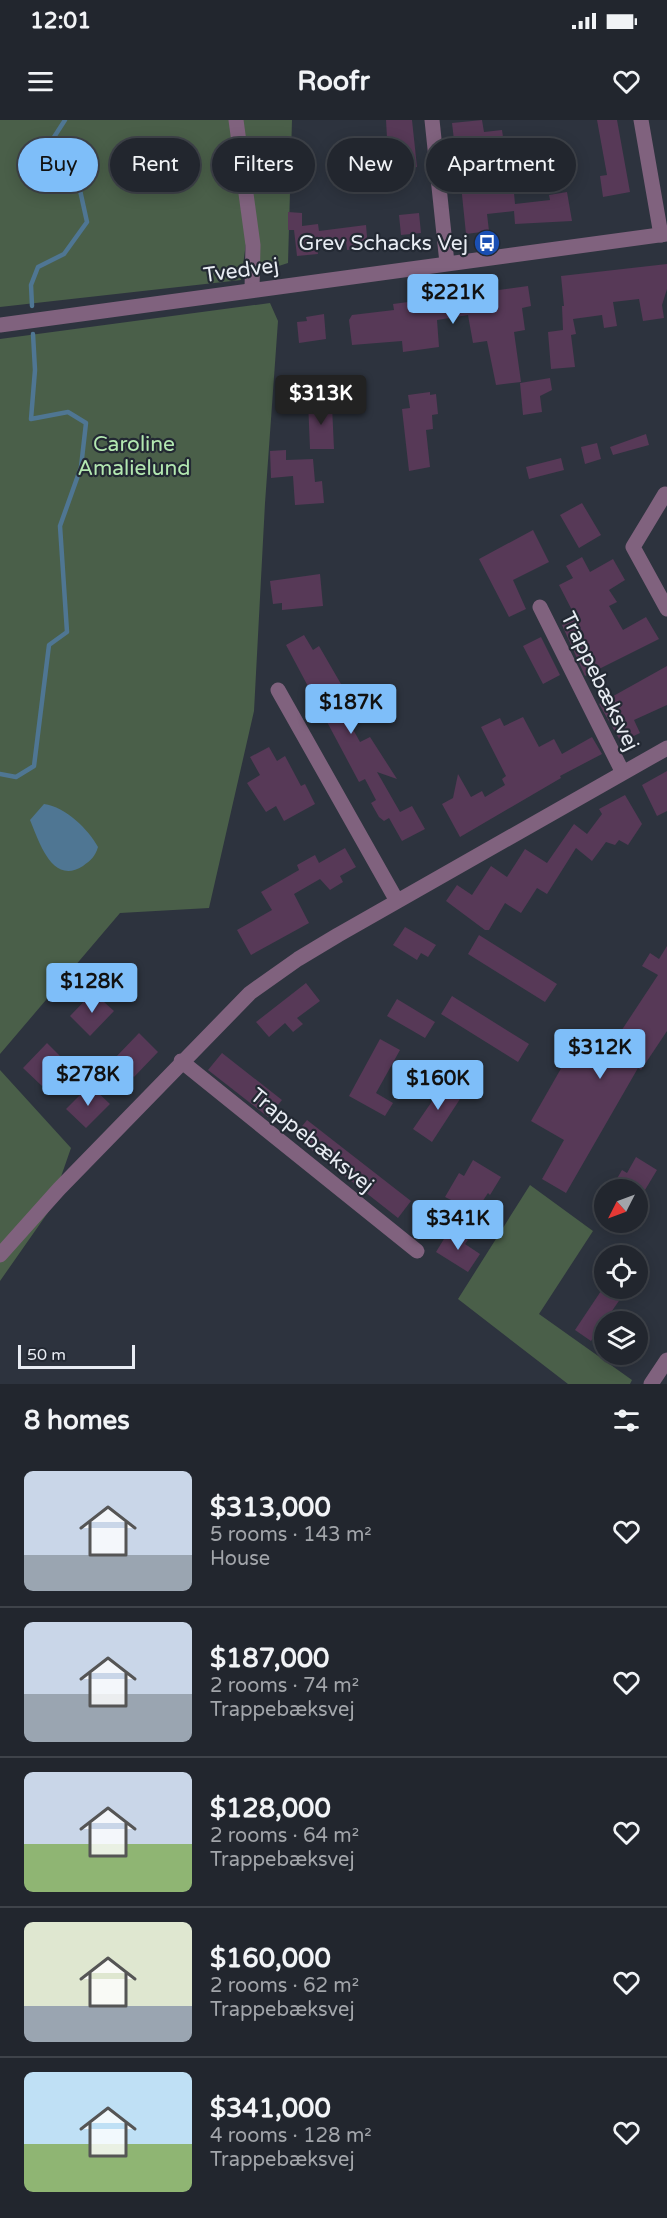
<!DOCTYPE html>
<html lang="en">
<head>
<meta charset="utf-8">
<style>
	body { margin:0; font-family:"Varela Round",sans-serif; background:#2e323a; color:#f1f3f6; height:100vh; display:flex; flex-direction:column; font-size:22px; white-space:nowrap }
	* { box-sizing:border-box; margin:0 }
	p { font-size:20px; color:#a2a5aa }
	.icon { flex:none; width:33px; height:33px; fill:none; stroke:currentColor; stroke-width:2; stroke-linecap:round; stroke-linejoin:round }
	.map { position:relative; height:1264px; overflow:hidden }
	.details { display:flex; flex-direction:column; background:#22262e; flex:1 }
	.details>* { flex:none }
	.top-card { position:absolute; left:18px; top:18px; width:632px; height:54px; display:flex; gap:12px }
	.needle { width:39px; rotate:228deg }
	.tools { position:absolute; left:594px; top:1059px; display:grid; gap:12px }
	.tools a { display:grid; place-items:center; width:54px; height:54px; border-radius:50%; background:#22262e; box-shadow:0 3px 15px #0003,0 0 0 2px #3f434a; font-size:30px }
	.scale { position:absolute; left:18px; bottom:15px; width:117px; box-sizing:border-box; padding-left:6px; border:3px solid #e8ecf3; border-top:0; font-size:16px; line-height:21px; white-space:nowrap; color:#e8ecf3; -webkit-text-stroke:4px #232933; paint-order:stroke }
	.price { position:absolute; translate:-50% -51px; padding:0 14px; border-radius:6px; background:#7ebef9; color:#111; font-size:20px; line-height:39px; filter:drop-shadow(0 2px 3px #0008) }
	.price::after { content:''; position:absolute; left:50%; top:36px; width:18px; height:14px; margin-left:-9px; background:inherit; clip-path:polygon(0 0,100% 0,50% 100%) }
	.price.on { background:#222; color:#fff }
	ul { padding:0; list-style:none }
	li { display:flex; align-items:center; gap:18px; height:150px; padding:0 24px }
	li+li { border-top:2px solid #3f434a }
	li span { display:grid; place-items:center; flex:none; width:168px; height:120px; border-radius:9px; color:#555 }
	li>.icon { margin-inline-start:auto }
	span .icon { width:72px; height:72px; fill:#fffc; stroke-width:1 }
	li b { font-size:26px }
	h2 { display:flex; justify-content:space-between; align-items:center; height:72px; padding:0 24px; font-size:26px }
	.tag { padding:0 21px; border-radius:27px; background:#22262e; box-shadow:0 3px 15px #0003,0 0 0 2px #3f434a; font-size:21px; line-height:54px }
	.tag.on { background:#7ebef9; color:#111 }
	.status { display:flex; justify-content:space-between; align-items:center; height:42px; padding:0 30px; background:#22262e; direction:ltr }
	.status svg { height:16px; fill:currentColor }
	header { display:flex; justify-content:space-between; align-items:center; height:78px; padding:0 24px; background:#22262e; font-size:27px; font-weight:700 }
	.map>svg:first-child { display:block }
	.green { fill:#4a5f49 }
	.water { fill:#4f7693 }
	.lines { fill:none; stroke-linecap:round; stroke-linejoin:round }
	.stream { stroke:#4f7693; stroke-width:4.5 }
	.building { fill:#573957 }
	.minor { stroke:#80627e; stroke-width:15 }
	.tertiary { stroke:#80627e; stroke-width:15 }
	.labels { text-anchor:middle; stroke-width:4.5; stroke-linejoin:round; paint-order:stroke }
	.poi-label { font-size:21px; fill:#e8ecf3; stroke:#232933; text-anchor:end }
	.street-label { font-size:21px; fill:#e8ecf3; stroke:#232933 }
	.park-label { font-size:21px; fill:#b3e8b1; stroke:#232933 }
</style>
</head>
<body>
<div class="status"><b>12:01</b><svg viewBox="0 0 49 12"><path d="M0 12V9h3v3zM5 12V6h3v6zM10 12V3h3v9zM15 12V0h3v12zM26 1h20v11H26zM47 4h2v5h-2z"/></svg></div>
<header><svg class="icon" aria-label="menu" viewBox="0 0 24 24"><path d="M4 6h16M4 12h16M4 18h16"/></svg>Roofr<svg class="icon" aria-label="heart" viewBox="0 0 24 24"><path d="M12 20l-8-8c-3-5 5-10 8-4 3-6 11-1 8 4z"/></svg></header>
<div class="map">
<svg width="667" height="1264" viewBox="0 0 667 1264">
	<rect width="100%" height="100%" fill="#2d333e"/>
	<path class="green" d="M0 0H232L246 123 241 160 0 187Z
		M241 0H292L288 143 257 153Z
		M270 183 278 201 265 383 254 591 209 788 120 793 0 934V219Z
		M0 950 71 1028 49 1091 0 1161Z
		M530 1065 593 1111 539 1194 632 1260 630 1264H568L458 1179Z"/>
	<path class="water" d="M44 684C66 687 88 709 98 727 95 737 91 740 83 746 52 766 39 721 30 700Z"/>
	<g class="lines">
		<path class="stream" d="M32 186 31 165 38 147 64 134 87 102 78 61 47 28 65 0
			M0 654 16 657 34 646 49 525 67 512 60 406 81 347 86 303 68 292 31 299 35 250 33 214"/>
	</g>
	<path class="building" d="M386 0H412L417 47 410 48V51L389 53Z
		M482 0 484 12 502 10 504 24 484 27 483 17 454 20 452 3Z
		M597 0H617L630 72 603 77 600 56 607 55Z
		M499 50 500 63 513 62 515 84 550 80 549 75 567 72 572 101 515 104 514 91 487 94 489 111 466 114 460 55Z
		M288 92 302 93V106L318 104 319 111 366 105 368 128 347 130 346 121 317 125 318 134 297 136 294 110H288Z
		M419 93 421 113 401 115 399 95Z
		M667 144V169L662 185 664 198 643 201 639 179 613 182 617 206 604 208 602 195 573 199 576 214 571 215 575 247 551 249 548 212 563 210 562 186H564L561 156Z
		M528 166 531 186 522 188 525 210 514 212 521 262 496 265 487 221 473 223 468 195 437 200 439 227 403 232 402 221 352 225 349 200 352 195 394 190 393 184Z
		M324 194 326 219 299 223 297 202 307 201 306 197Z
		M550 258 552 270 540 276 542 292 523 295 520 263Z
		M430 272V275L436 274 438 294 432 295 433 309 426 310 430 347 409 351 402 289 410 288 408 275Z
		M308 281H321V287L332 286 334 329H310Z
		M646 314 649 325 613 335 610 327Z
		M597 323 601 339 585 344 581 327Z
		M286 330V340L313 339 315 362 322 361 324 383 295 385 293 356 271 358 270 331Z
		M561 338 564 350 529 359 526 347Z
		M582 383 601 415 579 428 560 395Z
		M533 410 549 442 513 460 526 489 509 497 479 439Z
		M582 437 590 452 613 439 625 460 609 470 617 482 609 486 623 510 646 497 659 519 585 556 562 505 576 498 559 465 573 458 566 446Z
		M320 454 323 486 282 490V483L273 484 270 461Z
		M304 515 313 530 319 526 352 583 348 585 351 589 344 593 360 622 370 617 397 659 377 652 400 692 412 686 425 709 402 721 389 698 384 701 379 697 371 683 376 680 365 659 359 662 286 525Z
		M541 517 560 555 543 564 523 526Z
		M667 546V585L634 600 640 613 621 622 599 584Z
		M523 597 539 627 554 619 562 634 592 617 602 634 560 656 561 658 460 717 442 684 453 678 458 654 471 677 482 671 485 677 505 665 502 659 506 656 481 607 500 598 504 606Z
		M269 627 277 641 285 636 301 666 305 664 315 684 284 701 276 686 266 692 247 663 260 655 250 637Z
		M667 651V691L657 696 642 665Z
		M625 675 642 704 628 725 619 720 615 725 606 722 592 741 576 728 547 774 537 768 521 793 505 783 489 810H485L446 781 457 765 472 775 491 746 507 757 525 729 547 743 574 704 587 714 602 694 599 689Z
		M345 728 356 747 340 756 343 762 330 770 320 759 294 774 309 803 251 835 237 810 272 790 261 772 299 750 297 745 315 735 319 743Z
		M405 807 436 825 428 837 421 833 417 840 393 825Z
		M479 815 557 864 545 882 468 834Z
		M667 826V911L641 950 638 948 566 1073 542 1059 564 1020 531 1001 567 938 557 932 564 921 573 927 575 923 582 927 590 918 608 931 658 855 642 846 650 833 659 839Z
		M306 863 320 881 297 898 303 904 293 912 285 903 269 917 256 902Z
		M93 872 114 891 90 916 70 896Z
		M452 876 529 924 518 942 441 894Z
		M397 879 435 902 425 918 387 896Z
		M139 913 158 932 134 957 115 938Z
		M380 919 400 930 376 973 393 983 385 996 349 976Z
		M47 923 66 942 42 966 23 948Z
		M222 933 282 980 268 997 208 950Z
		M448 958 459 965 453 974 460 979 432 1022 413 1009Z
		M90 965 110 984 86 1008 66 989Z
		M307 1000 411 1081 398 1098 294 1016Z
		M636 1037 657 1050 645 1070H627L615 1062 622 1050 627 1053Z
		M473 1040 501 1057 490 1075 488 1073 478 1088 473 1085 464 1099 446 1088 451 1080 445 1077 459 1053 464 1056Z
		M450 1109 468 1120 465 1124 480 1134 468 1152 436 1132Z
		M603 1168H615L623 1175 591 1221 575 1210Z"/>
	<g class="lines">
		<path class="minor" d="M236 0 253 125 252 169
			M432 0 447 143
			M641 0 661 115
			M665 374 633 427 667 489
			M540 487 623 653
			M278 570 397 781
			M181 941 417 1131
			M0 1135 59 1069 250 873 298 839 338 815 667 628"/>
		<path class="tertiary" d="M0 205 667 114
			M651 1264 667 1240"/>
	</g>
	<defs>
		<g id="bus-disc" transform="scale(1.35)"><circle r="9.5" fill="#1a4fb4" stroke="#232933"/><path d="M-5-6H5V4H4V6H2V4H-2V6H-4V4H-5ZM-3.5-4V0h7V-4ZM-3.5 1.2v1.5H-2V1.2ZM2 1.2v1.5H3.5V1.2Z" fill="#fff"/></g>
	</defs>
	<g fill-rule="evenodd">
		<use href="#bus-disc" x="487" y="123"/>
	</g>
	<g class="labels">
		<g class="poi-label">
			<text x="468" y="130">Grev Schacks Vej</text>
		</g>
		<g class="street-label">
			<text transform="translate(241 150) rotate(-8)" y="7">Tvedvej</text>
			<text transform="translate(600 561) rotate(64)" y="7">Trappebæksvej</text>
			<text transform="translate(312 1020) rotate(39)" y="7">Trappebæksvej</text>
		</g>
		<g class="park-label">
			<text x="134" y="331">Caroline<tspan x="134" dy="24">Amalielund</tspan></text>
		</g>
	</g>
</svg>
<div class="tools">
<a><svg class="needle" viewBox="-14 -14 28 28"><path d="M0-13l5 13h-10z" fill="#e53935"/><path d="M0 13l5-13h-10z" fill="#a2a5aa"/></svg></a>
<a><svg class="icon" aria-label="locate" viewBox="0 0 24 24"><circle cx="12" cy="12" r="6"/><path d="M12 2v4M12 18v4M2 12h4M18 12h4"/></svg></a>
<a><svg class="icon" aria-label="layers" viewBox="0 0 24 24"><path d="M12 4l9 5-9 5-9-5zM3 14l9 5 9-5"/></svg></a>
</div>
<div class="scale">50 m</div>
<b class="price" style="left:453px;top:205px">$221K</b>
<b class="price on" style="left:321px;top:306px">$313K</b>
<b class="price" style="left:351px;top:615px">$187K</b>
<b class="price" style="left:92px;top:894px">$128K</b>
<b class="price" style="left:600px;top:960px">$312K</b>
<b class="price" style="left:88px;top:987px">$278K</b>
<b class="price" style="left:438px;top:991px">$160K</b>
<b class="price" style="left:458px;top:1131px">$341K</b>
<div class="top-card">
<a class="tag on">Buy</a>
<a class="tag">Rent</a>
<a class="tag">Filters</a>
<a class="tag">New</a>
<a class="tag">Apartment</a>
</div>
</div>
<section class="details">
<h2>8 homes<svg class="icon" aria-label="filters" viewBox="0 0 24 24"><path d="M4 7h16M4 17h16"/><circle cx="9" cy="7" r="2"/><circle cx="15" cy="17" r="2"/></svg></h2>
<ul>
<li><span style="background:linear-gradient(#c9d6e8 70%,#9aa5b1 0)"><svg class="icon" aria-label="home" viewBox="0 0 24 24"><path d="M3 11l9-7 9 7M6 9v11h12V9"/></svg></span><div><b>$313,000</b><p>5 rooms · 143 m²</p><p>House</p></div><svg class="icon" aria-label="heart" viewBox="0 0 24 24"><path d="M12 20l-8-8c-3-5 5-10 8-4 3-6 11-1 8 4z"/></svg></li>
<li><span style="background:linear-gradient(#c9d6e8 60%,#9aa5b1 0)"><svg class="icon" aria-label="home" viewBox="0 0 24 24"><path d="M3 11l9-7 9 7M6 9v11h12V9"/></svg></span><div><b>$187,000</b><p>2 rooms · 74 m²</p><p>Trappebæksvej</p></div><svg class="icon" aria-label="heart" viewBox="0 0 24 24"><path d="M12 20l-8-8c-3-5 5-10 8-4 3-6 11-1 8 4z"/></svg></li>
<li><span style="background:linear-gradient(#c9d6e8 60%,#8fb573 0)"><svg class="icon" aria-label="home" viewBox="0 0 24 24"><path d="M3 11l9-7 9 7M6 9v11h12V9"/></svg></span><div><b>$128,000</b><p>2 rooms · 64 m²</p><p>Trappebæksvej</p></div><svg class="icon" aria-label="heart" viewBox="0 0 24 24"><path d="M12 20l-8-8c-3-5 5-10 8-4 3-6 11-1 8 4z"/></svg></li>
<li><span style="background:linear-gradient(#dfe7d0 70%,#9aa5b1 0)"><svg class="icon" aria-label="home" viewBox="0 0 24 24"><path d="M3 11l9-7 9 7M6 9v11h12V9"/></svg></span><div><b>$160,000</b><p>2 rooms · 62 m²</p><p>Trappebæksvej</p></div><svg class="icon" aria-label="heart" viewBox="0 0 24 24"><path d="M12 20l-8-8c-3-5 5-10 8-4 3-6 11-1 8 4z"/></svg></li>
<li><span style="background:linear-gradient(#bfe0f5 60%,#8fb573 0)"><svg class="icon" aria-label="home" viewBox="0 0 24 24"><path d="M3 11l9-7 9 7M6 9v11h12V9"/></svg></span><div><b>$341,000</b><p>4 rooms · 128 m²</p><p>Trappebæksvej</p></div><svg class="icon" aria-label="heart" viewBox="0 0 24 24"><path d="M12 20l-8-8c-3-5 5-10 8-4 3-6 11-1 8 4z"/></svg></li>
</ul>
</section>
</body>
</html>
